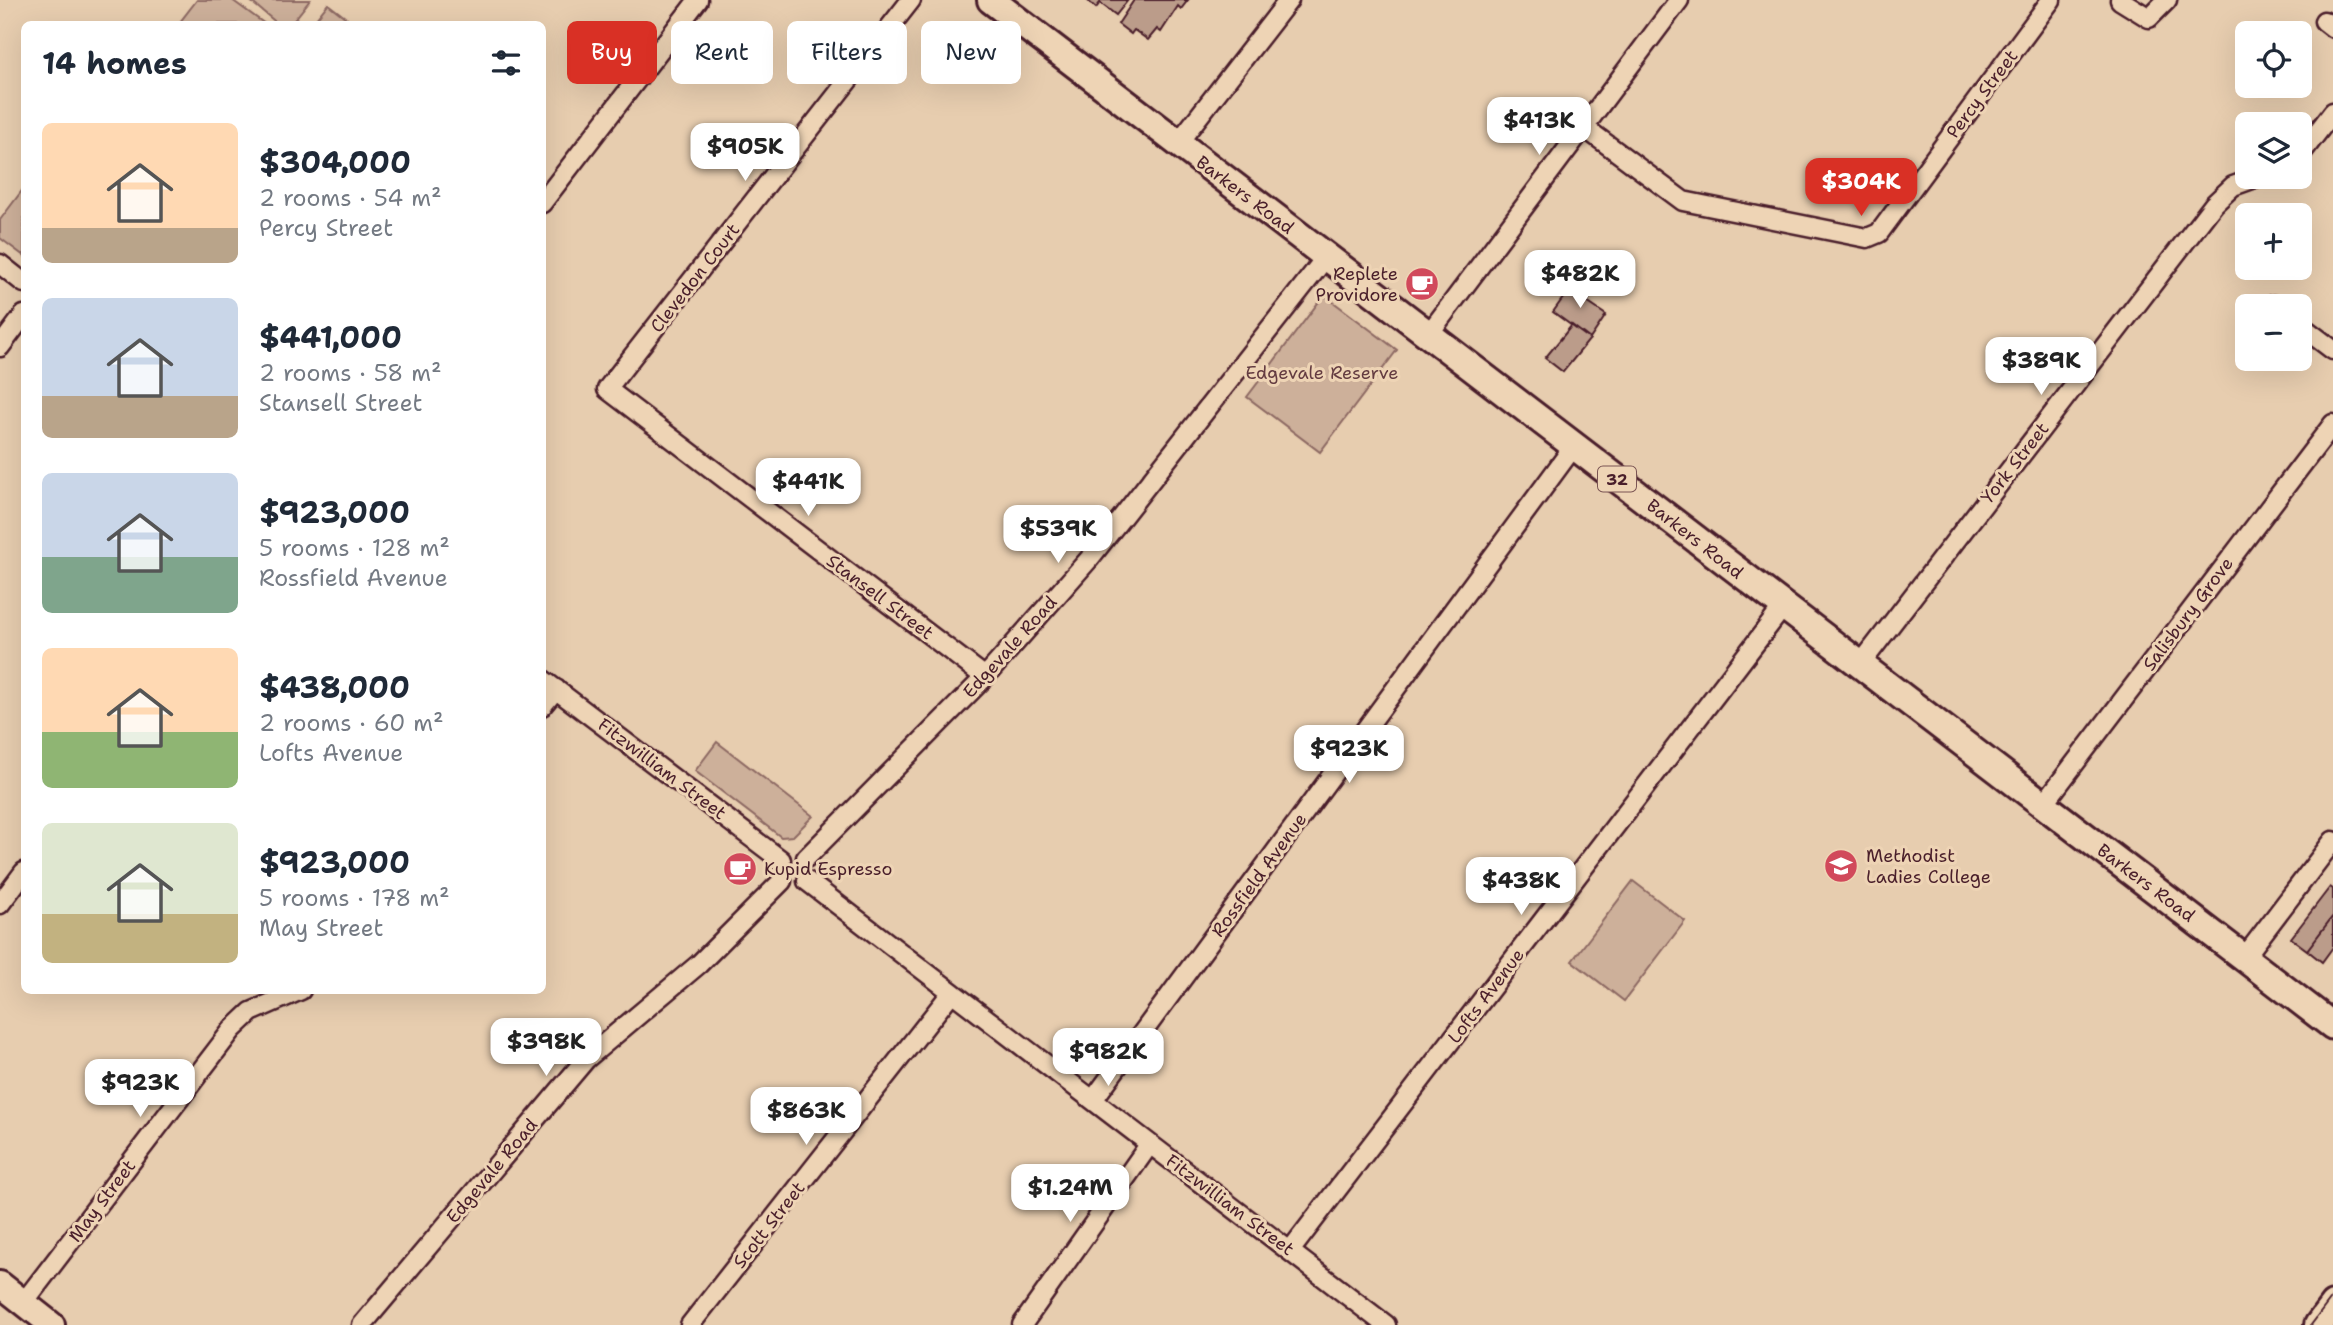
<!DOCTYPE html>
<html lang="en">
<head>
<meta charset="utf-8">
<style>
	body { margin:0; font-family:"Shantell Sans",sans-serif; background:#f2f2f3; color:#1f2937; height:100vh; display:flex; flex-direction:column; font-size:26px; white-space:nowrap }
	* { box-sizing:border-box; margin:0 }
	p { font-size:23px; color:#747a83 }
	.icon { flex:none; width:38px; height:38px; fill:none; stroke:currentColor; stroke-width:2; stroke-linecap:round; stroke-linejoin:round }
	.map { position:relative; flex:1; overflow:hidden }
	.side { position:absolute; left:21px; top:21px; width:525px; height:973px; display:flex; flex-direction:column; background:#fff; border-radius:10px; box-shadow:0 7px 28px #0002 }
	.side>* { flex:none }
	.hud { position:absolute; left:567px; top:21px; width:665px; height:63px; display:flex; gap:14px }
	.controls { position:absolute; left:2235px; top:21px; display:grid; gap:14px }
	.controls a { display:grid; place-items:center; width:77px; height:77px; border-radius:10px; background:#fff; box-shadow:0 7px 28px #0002; font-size:35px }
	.price { position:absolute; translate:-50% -60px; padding:0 16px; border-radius:14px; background:#fff; color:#222; font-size:23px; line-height:46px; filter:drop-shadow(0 2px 4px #0008) }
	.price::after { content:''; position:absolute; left:50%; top:42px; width:21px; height:16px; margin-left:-10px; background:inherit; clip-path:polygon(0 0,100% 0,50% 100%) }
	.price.on { background:#d93025; color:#fff }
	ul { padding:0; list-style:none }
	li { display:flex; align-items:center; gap:21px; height:175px; padding:0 21px }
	li span { display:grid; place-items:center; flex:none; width:196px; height:140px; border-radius:10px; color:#555 }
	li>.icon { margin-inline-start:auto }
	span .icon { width:84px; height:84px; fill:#fffc; stroke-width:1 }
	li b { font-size:30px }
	h2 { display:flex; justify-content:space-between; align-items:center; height:84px; padding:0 21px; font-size:30px }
	.chip { padding:0 24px; border-radius:10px; background:#fff; box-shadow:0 7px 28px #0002; font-size:24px; line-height:63px }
	.chip.on { background:#d93025; color:#fff }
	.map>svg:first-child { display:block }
	.green { fill:#cdb09a; stroke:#8c6862; stroke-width:2 }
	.building { fill:#bb9c8a; stroke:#4a1f2b; stroke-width:2 }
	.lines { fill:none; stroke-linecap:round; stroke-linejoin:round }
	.street-casing { stroke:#4a1f2b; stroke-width:23 }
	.secondary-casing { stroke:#4a1f2b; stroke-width:30 }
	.primary-casing { stroke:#4a1f2b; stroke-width:32 }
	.street { stroke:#eed4b5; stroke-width:18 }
	.secondary { stroke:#eed4b5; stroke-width:24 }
	.primary { stroke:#eed4b5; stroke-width:26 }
	.tram { stroke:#4a1f2b; stroke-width:2 }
	.labels { text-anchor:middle; stroke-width:6; stroke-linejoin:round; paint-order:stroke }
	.shield { fill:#eed4b5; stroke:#7b5554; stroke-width:2 }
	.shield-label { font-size:16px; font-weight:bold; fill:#4a1f2b }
	.street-label { font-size:18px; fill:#4a1f2b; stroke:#eed4b5 }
	.poi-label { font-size:18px; fill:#4a1f2b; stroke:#eed4b5; text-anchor:start }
	.park-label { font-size:18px; fill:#643c41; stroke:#eed4b5 }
</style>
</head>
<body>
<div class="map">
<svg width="2333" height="1325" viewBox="0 0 2333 1325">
	<rect width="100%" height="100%" fill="#e7cdaf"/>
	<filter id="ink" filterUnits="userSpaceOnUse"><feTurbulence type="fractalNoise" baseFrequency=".0143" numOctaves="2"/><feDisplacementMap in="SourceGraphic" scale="14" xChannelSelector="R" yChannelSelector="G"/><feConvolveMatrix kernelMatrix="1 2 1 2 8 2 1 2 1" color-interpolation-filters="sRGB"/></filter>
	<g filter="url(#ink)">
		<path class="green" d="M197 0H232L265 24H184L180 22Z
			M249 0H310L291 24H278Z
			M328 4 354 24H312Z
			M24 188V256L0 238V220Z
			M1324 295 1397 350 1320 452 1247 397Z
			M717 742 813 816 793 836 781 837 695 771Z
			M1633 881 1685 921 1624 1001 1572 961Z"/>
		<path class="building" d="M1087 0H1128L1116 15 1100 3 1096 8Z
			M1134 0H1188L1181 9 1178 6 1161 32 1157 29 1148 40 1134 30 1131 34 1118 24Z
			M1576 280 1593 293 1587 302 1606 315 1590 339 1553 312Z
			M1572 325 1590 339 1563 372 1545 358Z
			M2330 887 2333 889V916L2307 950 2291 938Z
			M2333 916V947L2322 962 2307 950Z"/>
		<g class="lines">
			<g class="street-casing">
				<path id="street" d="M911 0 607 389 985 677
					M2120 0 2149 18 2167 0
					M2324 21 2333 28
					M1585 128 1683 201 1867 238 1879 233 2051 0
					M1178 143 1289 0
					M2300 155 2333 112
					M542 203 698 0
					M0 264 24 283
					M2273 305 2275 306
					M2300 325 2333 350
					M1428 335 1679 0
					M0 347 24 315
					M1860 665 2214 204 2233 186 2258 177
					M542 679 781 860
					M542 706 556 689
					M2043 805 2333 424
					M806 858 985 677 1090 558 1326 257
					M807 881 1386 1325
					M0 904 24 872
					M2244 958 2333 841
					M1093 1100 1574 446
					M1290 1251 1783 607
					M24 1302 232 1030 251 1012 301 990
					M362 1325 586 1059 699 964 782 881
					M690 1325 952 992
					M1022 1325 1149 1145"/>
			</g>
			<g class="secondary-casing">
				<path id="secondary" d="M0 1284 52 1325"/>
			</g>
			<g class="primary-casing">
				<path id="primary" d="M991 0 2333 1026
					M2318 1325 2333 1305"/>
			</g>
			<use href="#street" class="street"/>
			<use href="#secondary" class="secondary"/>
			<use href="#primary" class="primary"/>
			<path class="tram" d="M2311 1325 2333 1296"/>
		</g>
	</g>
	<defs>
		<g id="cafe-disc" transform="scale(1.75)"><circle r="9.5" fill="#d1495b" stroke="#eed4b5"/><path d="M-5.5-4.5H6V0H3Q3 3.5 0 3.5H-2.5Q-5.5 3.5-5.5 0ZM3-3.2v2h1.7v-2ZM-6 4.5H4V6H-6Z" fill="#fff"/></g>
		<g id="school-disc" transform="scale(1.75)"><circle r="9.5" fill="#d1495b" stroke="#eed4b5"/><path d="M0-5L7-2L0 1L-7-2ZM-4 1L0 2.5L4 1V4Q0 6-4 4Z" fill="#fff"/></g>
	</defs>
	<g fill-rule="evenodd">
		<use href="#cafe-disc" x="1422" y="284"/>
		<use href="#school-disc" x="1841" y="866"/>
		<use href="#cafe-disc" x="740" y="869"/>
	</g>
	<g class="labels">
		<rect class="shield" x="1598" y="466.5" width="38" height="25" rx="5"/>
		<g class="shield-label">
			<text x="1617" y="485">32</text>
		</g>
		<g class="street-label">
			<text transform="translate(1982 94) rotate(-53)" y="6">Percy Street</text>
			<text transform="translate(1245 195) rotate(37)" y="6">Barkers Road</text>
			<text transform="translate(695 278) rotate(-52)" y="6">Clevedon Court</text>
			<text transform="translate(2015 463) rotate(-52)" y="6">York Street</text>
			<text transform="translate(1695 539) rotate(38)" y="6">Barkers Road</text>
			<text transform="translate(880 597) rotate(37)" y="6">Stansell Street</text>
			<text transform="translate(2188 614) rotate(-53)" y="6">Salisbury Grove</text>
			<text transform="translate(1010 647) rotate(-48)" y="6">Edgevale Road</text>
			<text transform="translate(662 769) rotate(37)" y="6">Fitzwilliam Street</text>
			<text transform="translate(1259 875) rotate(-54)" y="6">Rossfield Avenue</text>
			<text transform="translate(2146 883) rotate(37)" y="6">Barkers Road</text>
			<text transform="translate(1486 996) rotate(-53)" y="6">Lofts Avenue</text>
			<text transform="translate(492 1171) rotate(-50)" y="6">Edgevale Road</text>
			<text transform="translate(102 1201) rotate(-53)" y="6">May Street</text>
			<text transform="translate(1230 1205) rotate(37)" y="6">Fitzwilliam Street</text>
			<text transform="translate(769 1225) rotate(-52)" y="6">Scott Street</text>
		</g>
		<g class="poi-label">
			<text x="1398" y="280" text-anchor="end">Replete<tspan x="1398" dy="21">Providore</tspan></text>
			<text x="1866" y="862">Methodist<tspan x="1866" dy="21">Ladies College</tspan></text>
			<text x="764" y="875">Kupid Espresso</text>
		</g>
		<g class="park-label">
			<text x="1322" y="379">Edgevale Reserve</text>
		</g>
	</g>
</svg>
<div class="controls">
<a><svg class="icon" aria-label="locate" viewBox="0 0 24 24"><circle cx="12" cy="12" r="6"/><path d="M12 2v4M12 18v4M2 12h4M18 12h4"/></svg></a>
<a><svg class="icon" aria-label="layers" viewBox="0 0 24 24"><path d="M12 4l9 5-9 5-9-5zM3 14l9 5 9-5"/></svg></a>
<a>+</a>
<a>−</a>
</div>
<b class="price" style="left:1539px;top:157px">$413K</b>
<b class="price" style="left:745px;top:183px">$905K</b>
<b class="price on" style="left:1861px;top:218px">$304K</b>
<b class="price" style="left:1580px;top:310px">$482K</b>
<b class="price" style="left:2041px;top:397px">$389K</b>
<b class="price" style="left:808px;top:518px">$441K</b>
<b class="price" style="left:1058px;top:565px">$539K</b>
<b class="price" style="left:1349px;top:785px">$923K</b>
<b class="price" style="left:1521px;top:917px">$438K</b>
<b class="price" style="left:546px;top:1078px">$398K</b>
<b class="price" style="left:1108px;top:1088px">$982K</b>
<b class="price" style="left:140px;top:1119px">$923K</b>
<b class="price" style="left:806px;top:1147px">$863K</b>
<b class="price" style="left:1070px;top:1224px">$1.24M</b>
<div class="hud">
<a class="chip on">Buy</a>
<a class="chip">Rent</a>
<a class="chip">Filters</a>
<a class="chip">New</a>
</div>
<section class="side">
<h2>14 homes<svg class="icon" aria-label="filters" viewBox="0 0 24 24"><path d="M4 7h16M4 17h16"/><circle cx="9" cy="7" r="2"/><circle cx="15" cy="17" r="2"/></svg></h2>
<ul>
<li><span style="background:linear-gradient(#ffd9b3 75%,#b9a48a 0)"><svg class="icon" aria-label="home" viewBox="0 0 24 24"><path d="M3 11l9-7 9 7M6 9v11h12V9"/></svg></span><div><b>$304,000</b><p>2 rooms · 54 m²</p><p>Percy Street</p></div></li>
<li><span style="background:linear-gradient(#c9d6e8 70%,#b9a48a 0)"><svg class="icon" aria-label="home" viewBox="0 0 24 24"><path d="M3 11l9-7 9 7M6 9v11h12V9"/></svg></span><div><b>$441,000</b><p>2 rooms · 58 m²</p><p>Stansell Street</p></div></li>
<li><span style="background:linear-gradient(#c9d6e8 60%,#7fa58c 0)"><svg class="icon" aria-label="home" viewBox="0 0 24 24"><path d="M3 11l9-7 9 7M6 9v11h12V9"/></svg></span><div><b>$923,000</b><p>5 rooms · 128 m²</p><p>Rossfield Avenue</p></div></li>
<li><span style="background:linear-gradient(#ffd9b3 60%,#8fb573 0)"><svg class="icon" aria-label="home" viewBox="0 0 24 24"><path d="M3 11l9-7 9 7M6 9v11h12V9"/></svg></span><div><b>$438,000</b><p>2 rooms · 60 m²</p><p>Lofts Avenue</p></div></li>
<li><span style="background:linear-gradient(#dfe7d0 65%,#c2b280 0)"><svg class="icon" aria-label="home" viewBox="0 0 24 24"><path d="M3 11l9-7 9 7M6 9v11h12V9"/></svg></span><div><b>$923,000</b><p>5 rooms · 178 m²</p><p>May Street</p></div></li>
</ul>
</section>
</div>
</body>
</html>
